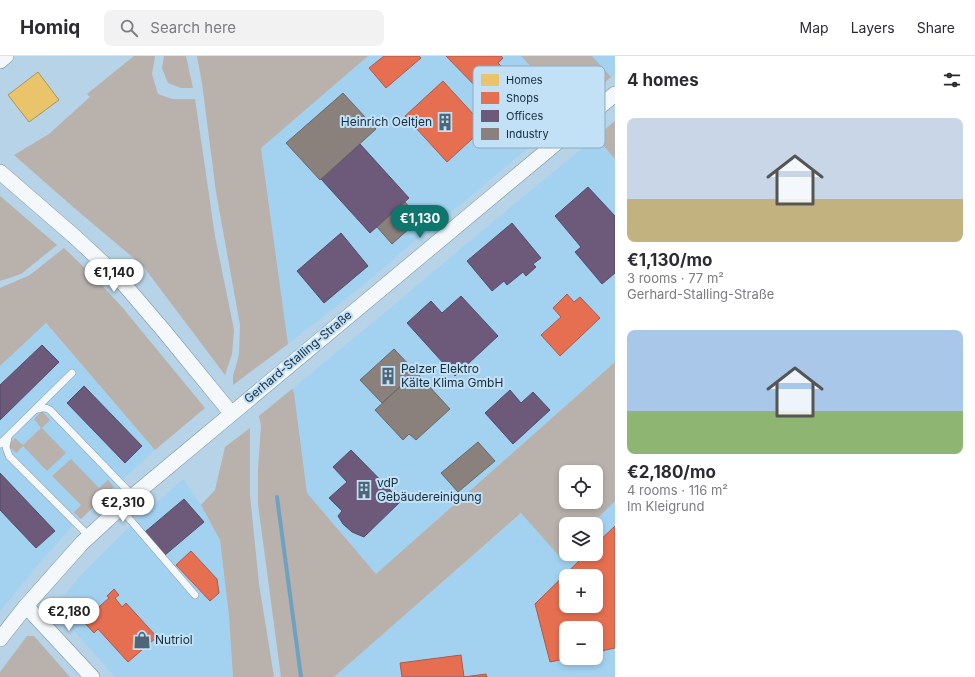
<!DOCTYPE html>
<html lang="en">
<head>
<meta charset="utf-8">
<style>
	body { margin:0; font-family:Inter,sans-serif; background:#f2f2f3; color:#2b2b33; height:100vh; display:flex; flex-direction:column; font-size:15px; white-space:nowrap }
	* { box-sizing:border-box; margin:0 }
	p { font-size:13px; color:#7c7c81 }
	.icon { flex:none; width:22px; height:22px; fill:none; stroke:currentColor; stroke-width:2; stroke-linecap:round; stroke-linejoin:round }
	.map { position:relative; flex:1; overflow:hidden }
	.side { display:flex; flex-direction:column; background:#fff; width:360px }
	.side>* { flex:none }
	.fabs { position:absolute; left:559px; top:409px; display:grid; gap:8px }
	.fabs a { display:grid; place-items:center; width:44px; height:44px; border-radius:8px; background:#fff; box-shadow:0 2px 6px #0003; font-size:20px }
	.price { position:absolute; translate:-50% -34px; padding:0 9px; border-radius:14px; background:#fff; color:#222; font-size:13px; line-height:26px; filter:drop-shadow(0 1px 2px #0008) }
	.price::after { content:''; position:absolute; left:50%; top:24px; width:12px; height:9px; margin-left:-6px; background:inherit; clip-path:polygon(0 0,100% 0,50% 100%) }
	.price.current { background:#0f766e; color:#fff }
	ul { padding:0; list-style:none }
	li { display:grid; align-content:center; gap:8px; height:212px; padding:0 12px }
	li span { display:grid; place-items:center; height:124px; border-radius:8px; color:#555 }
	li>.icon { margin-inline-start:auto }
	span .icon { width:72px; height:72px; fill:#fffc; stroke-width:1 }
	li b { font-size:17px }
	h2 { display:flex; justify-content:space-between; align-items:center; height:48px; padding:0 12px; font-size:17px }
	header { display:flex; align-items:center; gap:24px; box-sizing:border-box; height:56px; padding:0 20px; background:#fff; border-bottom:1px solid #e1e1e2 }
	header strong { font-size:19px }
	nav { display:flex; gap:22px; margin-inline-start:auto; font-size:14px }
	.search { width:280px; height:36px; background:#f2f2f3; display:flex; align-items:center; gap:10px; box-sizing:border-box; padding:0 14px; border-radius:8px; color:#7c7c81; font-size:15px }
	main { display:flex; flex:1; min-height:0 }
	.map>svg:first-child { display:block }
	.built { fill:#a3d2f1; fill-rule:evenodd }
	.green { fill:#b8b1ac; fill-rule:evenodd }
	.homes { fill:#e9c46a; stroke:#aa965c }
	.shops { fill:#e76f51; stroke:#a95b4a; fill-rule:evenodd }
	.offices { fill:#6d597a; stroke:#534c67 }
	.industry { fill:#8a817c; stroke:#686868 }
	.lines { fill:none; stroke-linecap:round; stroke-linejoin:round }
	.stream { stroke:#6fa1c1; stroke-width:4 }
	.lane-casing { stroke:#7e94a3; stroke-width:8 }
	.street-casing { stroke:#7e94a3; stroke-width:16 }
	.lane { stroke:#f4f8fb; stroke-width:7 }
	.street { stroke:#f4f8fb; stroke-width:15 }
	.labels { text-anchor:middle; stroke-width:4; stroke-linejoin:round; paint-order:stroke }
	.poi-label { font-size:12px; fill:#172c3a; stroke:#c2e1f7; text-anchor:start }
	.street-label { font-size:12px; fill:#172c3a; stroke:#c2e1f7 }
	.key { fill:#c2e1f7; stroke:#8fabbe; stroke-width:1 }
	.key-label { font-size:11px; fill:#172c3a }
</style>
</head>
<body>
<header>
<strong>Homiq</strong>
<div class="search"><svg class="icon" aria-label="search" viewBox="0 0 24 24"><circle cx="10" cy="10" r="6"/><path d="M15 15l6 6"/></svg>Search here</div>
<nav><a>Map</a><a>Layers</a><a>Share</a></nav>
</header>
<main>
<div class="map">
<svg width="615" height="621" viewBox="0 0 615 621">
	<rect width="100%" height="100%" fill="#b6d3e7"/>
	<path class="built" d="M368 0H521L572 55 460 149 437 166 362 230 288 288 261 92Z
		M592 0H615V18L611 21Z
		M596 81 615 103V306L376 518 307 437 294 337 292 333 382 259 483 174Z
		M45 267 155 394 69 474 42 504 0 555V310Z
		M183 423 201 449 220 484 229 560 233 621H115L54 552 80 520 130 470Z
		M615 445V621H334L522 457 559 500 566 493V498H596V468H592ZM566 520H596V550H566ZM566 572H596V602H566Z"/>
	<path class="green" d="M134 0H155L152 18 158 38 172 43H195L215 180 234 274 232 298 225 319 143 210 72 150 14 99 49 78 90 41 87 38Z
		M164 0H186L193 32H181L168 27 162 12Z
		M197 0H368L261 92 288 288 233 329V320L239 299 240 269 216 136 202 27Z
		M521 0H592L611 21 572 55Z
		M615 65V103L596 81Z
		M0 140 57 189 21 218 0 225Z
		M64 192 96 223 122 251 205 352 155 394 46 267 0 310V232L30 219Z
		M615 306V445L592 468H566V493L559 500 521 457 334 621H281L258 448V414L261 370 259 360 292 333 294 337 307 437 376 518ZM566 416H596V446H566Z
		M42 355 50 364 42 372 66 397 47 415 23 390 16 397 8 389 15 382 23 389 41 372 34 363Z
		M250 372V439L259 528 274 621H233L229 560 220 484 201 449 215 434 225 391Z
		M71 403 99 432 108 424 114 431 81 463 74 456 81 449 52 420Z
		M27 580H34L70 621H0V616Z"/>
	<path class="homes" d="M38 16 59 44 29 66 8 39Z"/>
	<path class="shops" d="M384 0H419L421 2 386 32 369 12Z
		M446 0H501L503 2 498 7 504 13 480 35Z
		M443 25 485 71 447 106 405 60Z
		M567 238 574 246 580 241 600 262 560 300 541 279 561 261 553 252Z
		M615 470V592L596 596V572H566V602H569L550 606 535 548 586 498H596V488ZM566 520H596V550H566Z
		M191 495 217 523 219 537 210 545 176 509Z
		M114 533 119 539 115 542 122 551 126 547 157 581 128 606 98 573 94 577 83 565 109 542 107 540Z
		M461 599 464 621H402L400 607Z
		M486 618 487 621H464Z"/>
	<path class="offices" d="M360 88 409 142 370 177 321 123Z
		M588 131 615 160V217L602 228 575 196 581 191 555 160Z
		M512 167 541 202 533 208 536 211 526 220 523 216 507 229 504 225 492 235 467 205Z
		M341 177 368 210 324 247 297 215Z
		M461 240 498 280 455 320 407 267 431 245 442 257Z
		M42 289 59 306 0 364V329Z
		M84 330 142 390 125 407 67 347Z
		M510 334 521 347 533 336 550 354 513 388 485 357Z
		M351 394 401 445 364 481 352 476 343 468 338 460 342 455 329 442 347 426 333 411Z
		M0 417 55 475 36 492 0 454Z
		M184 443 204 466 165 499 145 476Z"/>
	<path class="industry" d="M343 37 376 73 320 124 286 87Z
		M405 146 420 163 392 188 377 171Z
		M394 293 416 316 382 347 360 324Z
		M416 316 450 353 416 384 409 378 403 384 375 354Z
		M478 386 495 405 458 436 441 417Z"/>
	<g class="lines">
		<path class="stream" d="M277 441 301 621"/>
		<g class="lane-casing">
			<path id="lane" d="M35 354C41 352 45 351 50 354L133 440
				M8 381 6 391 9 400 89 480
				M0 388 72 317
				M120 452 195 539"/>
		</g>
		<g class="street-casing">
			<path id="street" d="M0 5 6 0
				M0 116 75 181 117 220 164 275 231 357
				M26 550 92 621
				M0 583 26 550 82 487 133 440 615 38"/>
		</g>
		<use href="#lane" class="lane"/>
		<use href="#street" class="street"/>
	</g>
	<defs>
		<g id="building-bare" transform="scale(1.38)"><path d="M-4-6H4V6H1V3H-1V6H-4ZM-2.5-4.3h1.7v1.8h-1.7ZM.8-4.3h1.7v1.8H.8ZM-2.5-1h1.7V.8h-1.7ZM.8-1h1.7V.8H.8Z" fill="#4f6677" stroke="#c2e1f7" stroke-width="2.5" paint-order="stroke"/></g>
		<g id="shop-bare" transform="scale(1.38)"><path d="M-5-2.5h2.3a2.7 3.5 0 0 1 5.4 0H5L5.5 6h-11ZM-1.5-2.5h3a1.5 2.3 0 0 0-3 0Z" fill="#4f6677" stroke="#c2e1f7" stroke-width="2.5" paint-order="stroke"/></g>
	</defs>
	<g fill-rule="evenodd">
		<use href="#building-bare" x="445" y="66"/>
		<use href="#building-bare" x="388" y="320"/>
		<use href="#building-bare" x="364" y="434"/>
		<use href="#shop-bare" x="142" y="584"/>
	</g>
	<g class="labels">
		<g class="poi-label">
			<text x="432" y="70" text-anchor="end">Heinrich Oeltjen</text>
			<text x="401" y="317">Pelzer Elektro<tspan x="401" dy="14">Kälte Klima GmbH</tspan></text>
			<text x="377" y="431">vdP<tspan x="377" dy="14">Gebäudereinigung</tspan></text>
			<text x="155" y="588">Nutriol</text>
		</g>
		<g class="street-label">
			<text transform="translate(298 301) rotate(-40)" y="4">Gerhard-Stalling-Straße</text>
		</g>
	</g>
	<rect x="473" y="10" width="132" height="82" rx="6" class="key"/>
	<rect x="481" y="18" width="18" height="12" fill="#e9c46a"/>
	<rect x="481" y="36" width="18" height="12" fill="#e76f51"/>
	<rect x="481" y="54" width="18" height="12" fill="#6d597a"/>
	<rect x="481" y="72" width="18" height="12" fill="#8a817c"/>
	<g class="key-label">
		<text x="506" y="28">Homes</text>
		<text x="506" y="46">Shops</text>
		<text x="506" y="64">Offices</text>
		<text x="506" y="82">Industry</text>
	</g>
</svg>
<div class="fabs">
<a><svg class="icon" aria-label="locate" viewBox="0 0 24 24"><circle cx="12" cy="12" r="6"/><path d="M12 2v4M12 18v4M2 12h4M18 12h4"/></svg></a>
<a><svg class="icon" aria-label="layers" viewBox="0 0 24 24"><path d="M12 4l9 5-9 5-9-5zM3 14l9 5 9-5"/></svg></a>
<a>+</a>
<a>−</a>
</div>
<b class="price current" style="left:420px;top:183px">€1,130</b>
<b class="price" style="left:114px;top:237px">€1,140</b>
<b class="price" style="left:123px;top:467px">€2,310</b>
<b class="price" style="left:69px;top:576px">€2,180</b>
</div>
<section class="side">
<h2>4 homes<svg class="icon" aria-label="filters" viewBox="0 0 24 24"><path d="M4 7h16M4 17h16"/><circle cx="9" cy="7" r="2"/><circle cx="15" cy="17" r="2"/></svg></h2>
<ul>
<li><span style="background:linear-gradient(#c9d6e8 65%,#c2b280 0)"><svg class="icon" aria-label="home" viewBox="0 0 24 24"><path d="M3 11l9-7 9 7M6 9v11h12V9"/></svg></span><div><b>€1,130/mo</b><p>3 rooms · 77 m²</p><p>Gerhard-Stalling-Straße</p></div></li>
<li><span style="background:linear-gradient(#a9c7e8 65%,#8fb573 0)"><svg class="icon" aria-label="home" viewBox="0 0 24 24"><path d="M3 11l9-7 9 7M6 9v11h12V9"/></svg></span><div><b>€2,180/mo</b><p>4 rooms · 116 m²</p><p>Im Kleigrund</p></div></li>
</ul>
</section>
</main>
</body>
</html>
